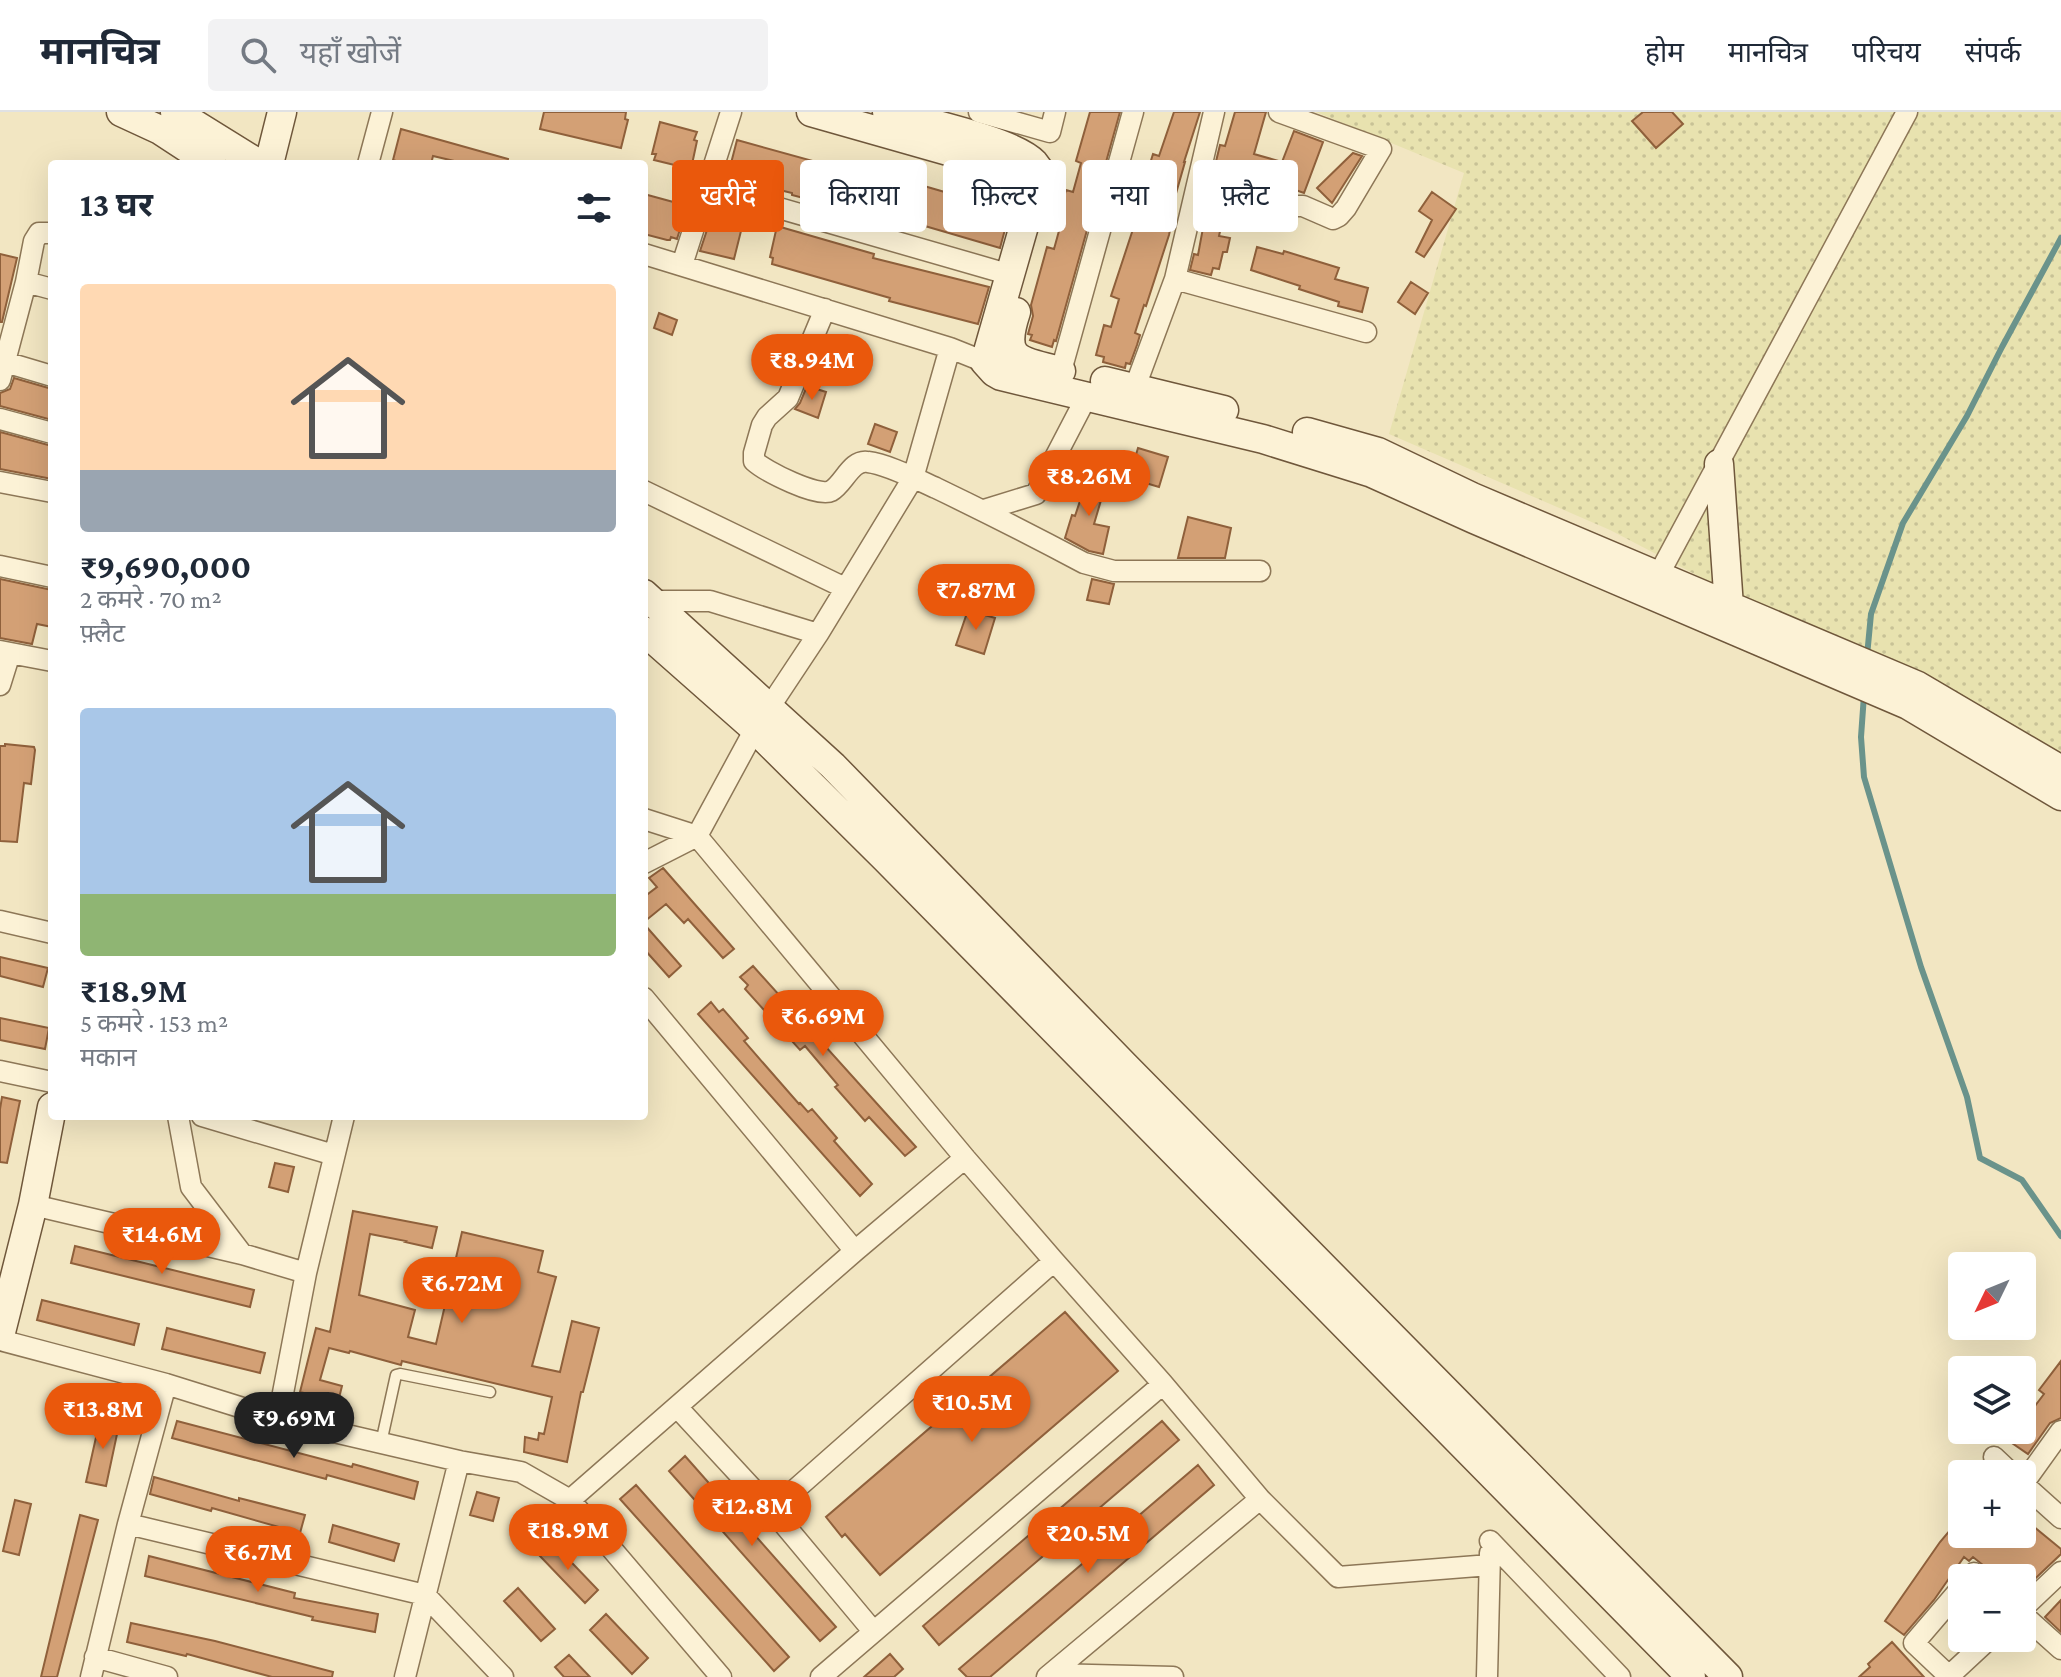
<!DOCTYPE html>
<html lang="hi">
<head>
<meta charset="utf-8">
<style>
	body { margin:0; font-family:"Crimson Pro","Noto Sans Devanagari",serif; background:#f2f2f3; color:#1f2937; height:100vh; display:flex; flex-direction:column; font-size:30px; white-space:nowrap }
	* { box-sizing:border-box; margin:0 }
	p { font-size:26px; color:#747a83 }
	.icon { flex:none; width:44px; height:44px; fill:none; stroke:currentColor; stroke-width:2; stroke-linecap:round; stroke-linejoin:round }
	.map { position:relative; flex:1; overflow:hidden }
	.details { position:absolute; left:48px; top:48px; width:600px; height:960px; display:flex; flex-direction:column; background:#fff; border-radius:8px; box-shadow:0 8px 32px #0002 }
	.details>* { flex:none }
	.guide { position:absolute; left:672px; top:48px; width:760px; height:72px; display:flex; gap:16px }
	.needle { width:52px; rotate:227deg }
	.fabs { position:absolute; left:1948px; top:1140px; display:grid; gap:16px }
	.fabs a { display:grid; place-items:center; width:88px; height:88px; border-radius:8px; background:#fff; box-shadow:0 8px 32px #0002; font-size:40px }
	.price { position:absolute; translate:-50% -68px; padding:0 18px; border-radius:28px; background:#ea580c; color:#fff; font-size:26px; line-height:52px; filter:drop-shadow(0 2px 4px #0008) }
	.price::after { content:''; position:absolute; left:50%; top:48px; width:24px; height:18px; margin-left:-12px; background:inherit; clip-path:polygon(0 0,100% 0,50% 100%) }
	.price.on { background:#222; color:#fff }
	ul { padding:0; list-style:none }
	li { display:grid; align-content:center; gap:16px; height:424px; padding:0 32px }
	li span { display:grid; place-items:center; height:248px; border-radius:8px; color:#555 }
	li>.icon { margin-inline-start:auto }
	span .icon { width:144px; height:144px; fill:#fffc; stroke-width:1 }
	li b { font-size:34px }
	h2 { display:flex; justify-content:space-between; align-items:center; height:96px; padding:0 32px; font-size:34px }
	.chip { padding:0 28px; border-radius:8px; background:#fff; box-shadow:0 8px 32px #0002; font-size:28px; line-height:72px }
	.chip.on { background:#ea580c; color:#fff }
	header { display:flex; align-items:center; gap:48px; box-sizing:border-box; height:112px; padding:0 40px; background:#fff; border-bottom:2px solid #e0e1e3 }
	header strong { font-size:38px }
	nav { display:flex; gap:44px; margin-inline-start:auto; font-size:28px }
	.search { width:560px; height:72px; background:#f2f2f3; display:flex; align-items:center; gap:20px; box-sizing:border-box; padding:0 28px; border-radius:8px; color:#747a83; font-size:30px }
	.map>svg:first-child { display:block }
	.farmland { fill:url(#farmland-dots) }
	.lines { fill:none; stroke-linecap:round; stroke-linejoin:round }
	.stream { stroke:#6a938b; stroke-width:6 }
	.building { fill:#d3a075; stroke:#8f603b; stroke-width:2 }
	.lane-casing { stroke:#8d7757; stroke-width:13 }
	.street-casing { stroke:#8d7757; stroke-width:23 }
	.secondary-casing { stroke:#6f573b; stroke-width:31 }
	.lane { stroke:#fcf2d6; stroke-width:10 }
	.street { stroke:#fcf2d6; stroke-width:20 }
	.secondary { stroke:#fcf2d6; stroke-width:28 }
</style>
</head>
<body>
<header>
<strong>मानचित्र</strong>
<div class="search"><svg class="icon" aria-label="search" viewBox="0 0 24 24"><circle cx="10" cy="10" r="6"/><path d="M15 15l6 6"/></svg>यहाँ खोजें</div>
<nav><a>होम</a><a>मानचित्र</a><a>परिचय</a><a>संपर्क</a></nav>
</header>
<div class="map">
<svg width="2061" height="1565" viewBox="0 0 2061 1565">
	<defs>
		<pattern id="farmland-dots" width="8" height="8" patternUnits="userSpaceOnUse" patternTransform="scale(2)"><rect width="8" height="8" fill="#e8e2af"/><path d="M2 2h.1M6 6h.1" fill="none" stroke="#c8c296" stroke-width="1.8" stroke-linecap="round"/></pattern>
	</defs>
	<rect width="100%" height="100%" fill="#f2e6c2"/>
	<path class="farmland" d="M1316 0H2061V653L1610 418 1389 322 1464 61Z"/>
	<g class="lines">
		<path class="stream" d="M1867 544 1871 502 1903 411 1967 304 2002 235 2061 126
			M1864 583 1861 625 1864 665 1921 855 1967 985 1980 1046 2022 1068 2061 1124"/>
	</g>
	<path class="building" d="M544 0H626L625 7 628 8 621 36 540 17Z
		M1090 0H1120L1056 229 1054 228 1052 235 1030 228 1032 223 1028 222 1033 204 1031 193 1047 135 1054 137 1062 108 1058 107 1066 78 1073 80 1081 51 1076 49Z
		M1174 0H1200L1184 50H1185L1167 113 1171 114 1169 123 1146 194 1144 193 1135 221 1140 223 1137 233 1130 252 1126 251 1125 256 1103 250 1104 245 1096 243 1104 213 1111 215 1119 187 1111 184 1137 105 1143 107 1152 73 1144 71 1153 42 1159 44Z
		M1235 0H1266L1254 42 1282 50 1294 19 1323 30 1304 81 1258 65 1252 89 1228 83 1219 124 1230 126 1227 140H1223L1219 157 1213 156 1211 163 1190 158 1194 142 1198 143 1203 116 1200 115 1220 33 1225 34Z
		M1643 0H1672L1683 12 1656 36 1632 9Z
		M660 10 697 20 694 28 697 29 691 57 654 48 656 42H652Z
		M401 17 508 47 507 52H467L433 44 431 52H396V49L393 48Z
		M737 28 885 69 883 77 886 78 879 106 792 83V81L731 66 732 60 729 59Z
		M1353 41 1362 44 1332 91 1317 76Z
		M924 74 1010 99 1000 136 918 112 919 106 916 105Z
		M1432 80 1456 97 1424 145 1416 140 1432 108 1419 99Z
		M644 82 677 91 675 99 685 101 677 127 671 125 670 128H667L644 122Z
		M712 103 740 110 738 118 741 119 734 147 700 139Z
		M777 114 874 142 873 146 989 175 978 212 889 189 890 186 772 152 773 146 770 145Z
		M1257 135 1283 142 1284 139 1339 156 1335 167 1368 176 1362 200 1338 194 1339 190 1299 177 1300 174 1251 158Z
		M0 142 17 146 2 210H0Z
		M1411 170 1428 181 1415 202 1398 190Z
		M659 201 677 208 672 223 654 216Z
		M14 266 52 277V308L0 294V281L10 277Z
		M807 274 826 280 818 306 795 297 800 291Z
		M875 312 897 320 890 340 868 332Z
		M0 320 52 334V367L0 357Z
		M1138 336 1168 345 1159 375 1129 366Z
		M1089 362 1107 368 1094 412 1109 415 1103 442 1089 439 1065 426 1072 403 1075 404Z
		M1188 405 1231 416 1225 446H1178Z
		M0 467 52 478V515L37 512 32 532 0 526Z
		M1092 467 1114 472 1109 492 1087 488Z
		M968 498 995 506 984 542 956 533Z
		M5 632 34 635 35 638 31 672 24 671 17 730 0 729V634H5Z
		M663 756 734 837 723 846 688 807 684 811 666 792 644 810V785L657 775 649 766Z
		M644 812 681 854 669 865 644 837Z
		M0 845 48 856 43 875 0 864Z
		M753 854 916 1035 905 1044 869 1005 865 1009 835 975 838 973 805 934 800 938 745 877 748 873 740 865Z
		M711 890 719 900 723 897 748 926 744 929 799 992 800 991 808 1000 812 997 837 1026 834 1029 872 1072 860 1084 698 902Z
		M0 906 49 916 45 937 0 928Z
		M2 985 20 989 7 1051 0 1050V997Z
		M275 1051 294 1055 288 1080 269 1075Z
		M353 1099 437 1115 432 1136 405 1130 406 1129 370 1122 359 1183 415 1198 408 1225 436 1232 462 1120 543 1139 538 1160 556 1165 532 1254 560 1260 572 1209 599 1216 583 1280H581L567 1350 524 1340 525 1325 538 1328 539 1321 544 1322 552 1285 402 1249 401 1253 350 1239 349 1241 329 1236 320 1268 342 1274 338 1290 300 1280 316 1216 330 1220Z
		M75 1134 254 1178 250 1195 71 1151Z
		M42 1188 139 1212 134 1233 37 1208Z
		M1065 1200 1118 1259 880 1463 845 1422 842 1425 826 1405Z
		M167 1216 265 1241 260 1261 162 1237Z
		M2061 1249V1306L2050 1311 2028 1342 2009 1329 2017 1318H2022V1311L2044 1282 2039 1278Z
		M101 1303 120 1308 106 1374 86 1370Z
		M177 1309 352 1355 353 1352 418 1370 414 1387 327 1363 326 1367 172 1326Z
		M1162 1309 1179 1328 939 1533 923 1514Z
		M685 1344 836 1515 820 1529 669 1359Z
		M1198 1353 1214 1373 990 1565H967L959 1557Z
		M154 1365 239 1389V1386L305 1403 300 1421 212 1396 211 1399 150 1382Z
		M636 1373 789 1545 774 1559 620 1387Z
		M477 1380 499 1386 493 1409 470 1403Z
		M15 1388 31 1392 19 1443 3 1439Z
		M80 1403 98 1408 57 1565H41Z
		M1962 1404V1422H2022V1405L2061 1437V1442L2022 1479V1466H1999L1973 1445 1969 1449 1964 1445 1934 1488 1904 1523 1885 1509 1940 1430Z
		M333 1413 399 1432 394 1449 329 1430Z
		M551 1429 598 1478 585 1491 538 1442Z
		M149 1444 295 1481 294 1486 378 1502 375 1520 312 1508 313 1505 145 1464Z
		M518 1476 555 1517 541 1529 504 1489Z
		M2061 1488V1520L2045 1505Z
		M606 1502 648 1546 632 1562 590 1518Z
		M131 1511 215 1529 333 1560 332 1565H272L187 1542 186 1544 127 1530Z
		M1892 1530 1924 1565H1859L1870 1555 1868 1552Z
		M890 1542 903 1557 894 1565H864Z
		M569 1543 590 1565H564L555 1555Z"/>
	<g class="lines">
		<g class="lane-casing">
			<path id="lane" d="M381 1331 396 1263 400 1262 490 1280"/>
		</g>
		<g class="street-casing">
			<path id="street" d="M979 0 1050 20 1055 0
				M1279 0 1381 37 1346 96 1339 104 1333 107 1303 94H1283
				M368 52 382 0
				M706 75 1011 163
				M644 142 950 236 985 250 997 251
				M682 153 731 0
				M1175 167 1366 220
				M26 170 34 129 39 121H52
				M825 197 788 286 767 305 762 313 754 341V349C765 359 818 386 831 379 844 372 851 347 868 350 887 352 918 368 936 376 986 400 1035 425 1084 451L1114 459H1260
				M5 250 52 264
				M1061 259 1133 0
				M0 268 26 170 52 177
				M1135 275 1175 167 1214 0
				M0 307 52 321
				M0 370 52 380
				M644 379 845 476
				M984 398 1036 382 1087 284
				M0 454 52 465
				M1652 475 1907 0
				M648 492 650 489H710L818 522
				M0 539 52 549
				M0 573 10 541
				M644 707 697 724 965 1046 1054 1149 1163 1272 1260 1387 1338 1465 1490 1453
				M644 751 697 724 755 617 818 522 913 366 950 236
				M0 809 52 821
				M644 886 855 1139
				M0 959 52 970
				M178 1004 191 1075 242 1142
				M202 1004 334 1043
				M33 1093 242 1142 306 1161
				M0 1228 166 1272
				M677 1295 772 1398 873 1519
				M278 1307 306 1161 344 1004
				M1994 1345 2012 1362
				M2022 1371 2061 1406
				M2023 1372 2061 1319
				M570 1388 855 1139 965 1046
				M772 1398 1054 1149
				M128 1412 425 1483 503 1565
				M1490 1429 1620 1565
				M1969 1466 1974 1461 1980 1466
				M2022 1497 2061 1460
				M2022 1502 2061 1537
				M95 1545 167 1565
				M1051 1562 1173 1565
				M91 1565 128 1412 166 1272 278 1307 459 1349 521 1360 570 1388 721 1565
				M405 1565 459 1349
				M821 1565 1163 1272
				M1047 1565 1260 1387
				M1487 1565 1490 1441
				M1948 1565 1990 1526
				M1950 1565 1914 1531 1962 1475"/>
		</g>
		<g class="secondary-casing">
			<path id="secondary" d="M121 0 160 18 212 52
				M175 0 259 52
				M811 0 994 52C1024 64 1031 74 1026 107L985 250 994 260 1001 264 1263 327 1372 361 1474 407 1908 593 2061 684
				M887 0C919 9 1014 29 1034 51 1045 64 1048 82 1044 98
				M269 52 282 0
				M1016 200C1000 249 1019 249 1061 259
				M1105 269 1224 298
				M1307 320 1378 340 1472 385 1918 574 2061 658
				M1719 352 1730 509
				M644 482 833 654 1125 954 1728 1565
				M644 519 755 617 886 747 1691 1565
				M0 1224 33 1093 52 995"/>
		</g>
		<use href="#lane" class="lane"/>
		<use href="#street" class="street"/>
		<use href="#secondary" class="secondary"/>
	</g>
</svg>
<div class="fabs">
<a><svg class="needle" viewBox="-14 -14 28 28"><path d="M0-13l5 13h-10z" fill="#e53935"/><path d="M0 13l5-13h-10z" fill="#747a83"/></svg></a>
<a><svg class="icon" aria-label="layers" viewBox="0 0 24 24"><path d="M12 4l9 5-9 5-9-5zM3 14l9 5 9-5"/></svg></a>
<a>+</a>
<a>−</a>
</div>
<b class="price" style="left:812px;top:290px">₹8.94M</b>
<b class="price" style="left:1089px;top:406px">₹8.26M</b>
<b class="price" style="left:976px;top:520px">₹7.87M</b>
<b class="price" style="left:823px;top:946px">₹6.69M</b>
<b class="price" style="left:162px;top:1164px">₹14.6M</b>
<b class="price" style="left:462px;top:1213px">₹6.72M</b>
<b class="price" style="left:972px;top:1332px">₹10.5M</b>
<b class="price" style="left:103px;top:1339px">₹13.8M</b>
<b class="price on" style="left:294px;top:1348px">₹9.69M</b>
<b class="price" style="left:752px;top:1436px">₹12.8M</b>
<b class="price" style="left:568px;top:1460px">₹18.9M</b>
<b class="price" style="left:1088px;top:1463px">₹20.5M</b>
<b class="price" style="left:258px;top:1482px">₹6.7M</b>
<div class="guide">
<a class="chip on">खरीदें</a>
<a class="chip">किराया</a>
<a class="chip">फ़िल्टर</a>
<a class="chip">नया</a>
<a class="chip">फ़्लैट</a>
</div>
<section class="details">
<h2>13 घर<svg class="icon" aria-label="filters" viewBox="0 0 24 24"><path d="M4 7h16M4 17h16"/><circle cx="9" cy="7" r="2"/><circle cx="15" cy="17" r="2"/></svg></h2>
<ul>
<li><span style="background:linear-gradient(#ffd9b3 75%,#9aa5b1 0)"><svg class="icon" aria-label="home" viewBox="0 0 24 24"><path d="M3 11l9-7 9 7M6 9v11h12V9"/></svg></span><div><b>₹9,690,000</b><p>2 कमरे · 70 m²</p><p>फ़्लैट</p></div></li>
<li><span style="background:linear-gradient(#a9c7e8 75%,#8fb573 0)"><svg class="icon" aria-label="home" viewBox="0 0 24 24"><path d="M3 11l9-7 9 7M6 9v11h12V9"/></svg></span><div><b>₹18.9M</b><p>5 कमरे · 153 m²</p><p>मकान</p></div></li>
</ul>
</section>
</div>
</body>
</html>
